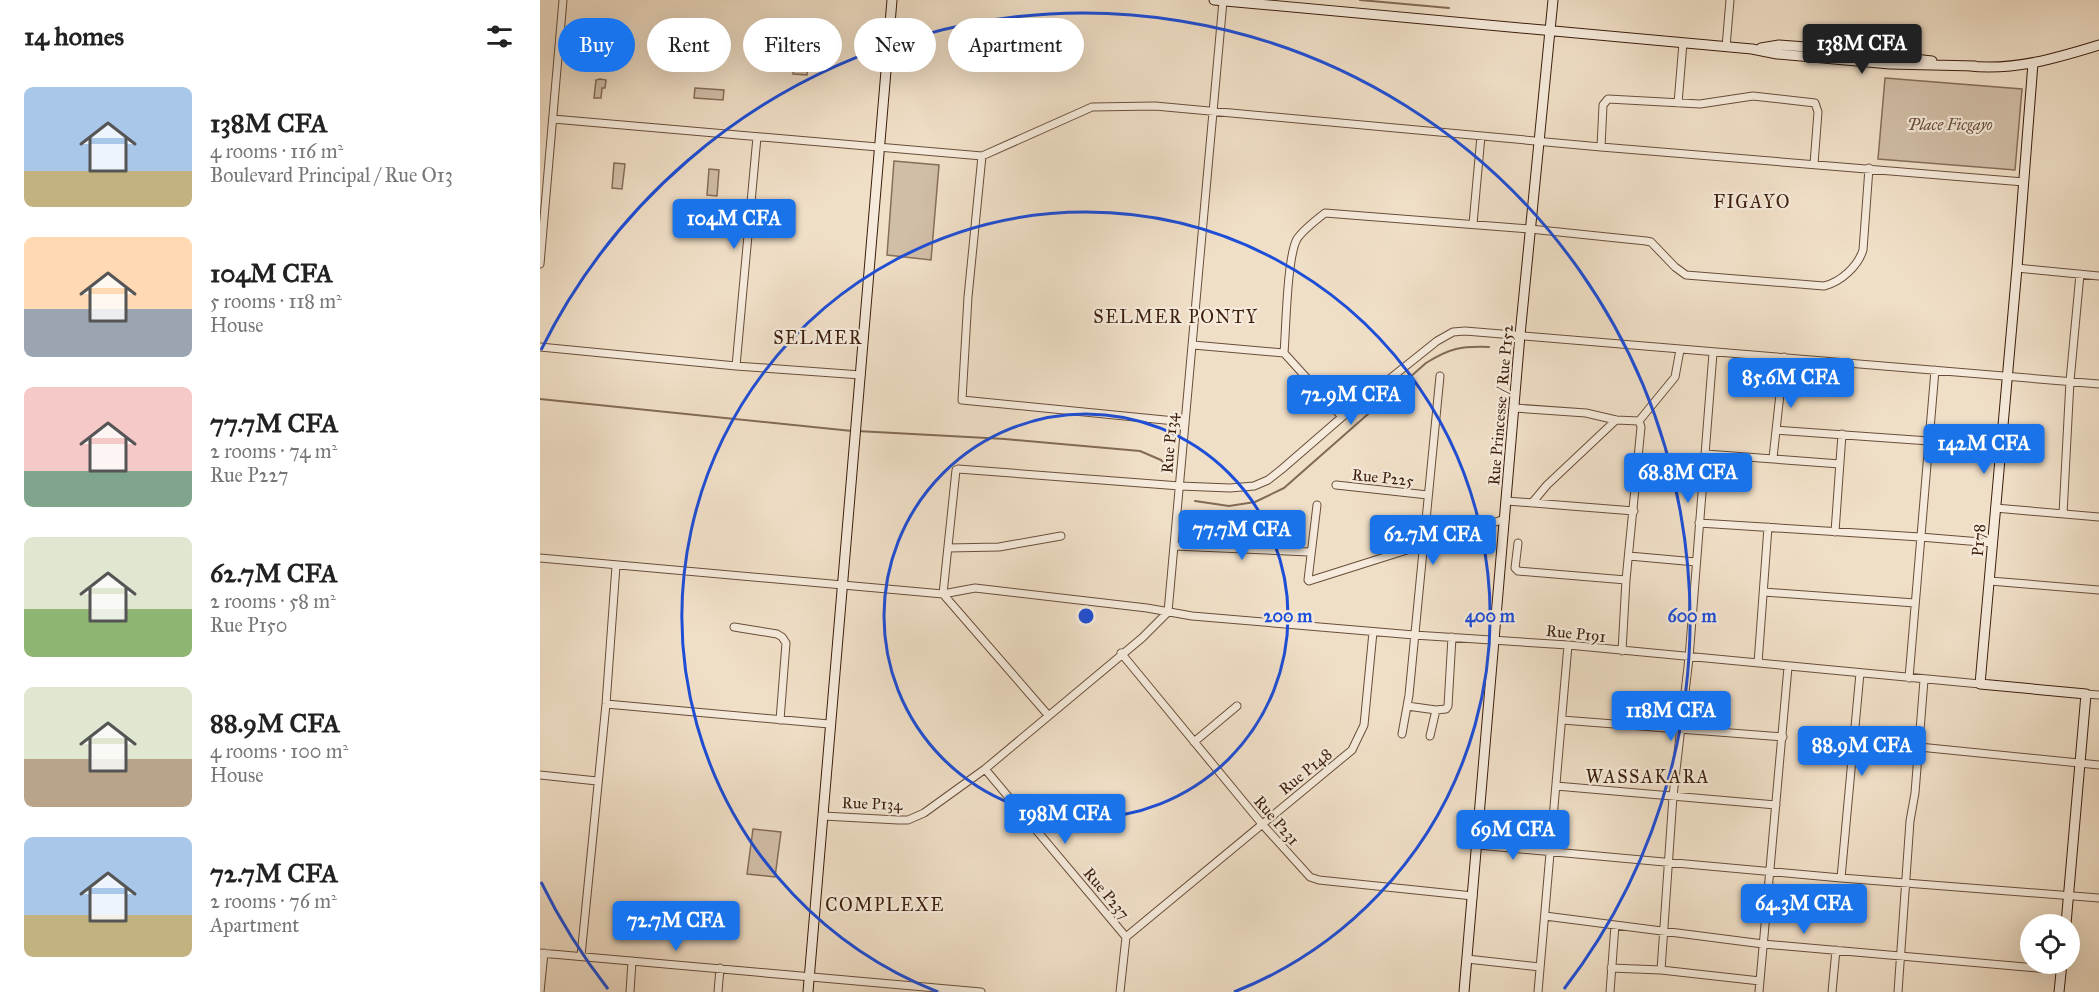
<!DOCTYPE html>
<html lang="en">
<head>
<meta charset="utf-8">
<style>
	body { margin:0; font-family:"IM FELL Great Primer",serif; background:#f6f6f6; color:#222; height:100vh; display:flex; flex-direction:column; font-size:22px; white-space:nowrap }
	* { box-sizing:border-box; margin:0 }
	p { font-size:20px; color:#767676 }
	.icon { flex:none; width:33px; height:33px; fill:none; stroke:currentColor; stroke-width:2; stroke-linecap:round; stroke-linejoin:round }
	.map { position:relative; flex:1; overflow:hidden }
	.details { display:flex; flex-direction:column; background:#fff; width:540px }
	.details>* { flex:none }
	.guide { position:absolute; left:18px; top:18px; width:570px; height:54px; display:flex; gap:12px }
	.controls { position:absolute; left:1480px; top:914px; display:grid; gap:12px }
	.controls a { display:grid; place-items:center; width:60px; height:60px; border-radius:50%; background:#fff; box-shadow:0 6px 24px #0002; font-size:30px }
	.price { position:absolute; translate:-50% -51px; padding:0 14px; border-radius:6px; background:#1a73e8; color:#fff; font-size:20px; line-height:39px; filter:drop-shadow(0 2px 3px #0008) }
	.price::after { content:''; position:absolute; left:50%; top:36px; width:18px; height:14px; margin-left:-9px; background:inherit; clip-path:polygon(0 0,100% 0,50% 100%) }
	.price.selected { background:#222; color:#fff }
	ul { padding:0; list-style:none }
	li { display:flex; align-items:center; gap:18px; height:150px; padding:0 24px }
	li span { display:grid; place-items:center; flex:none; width:168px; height:120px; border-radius:9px; color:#555 }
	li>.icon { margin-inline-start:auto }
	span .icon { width:72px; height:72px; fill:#fffc; stroke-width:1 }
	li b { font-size:26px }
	h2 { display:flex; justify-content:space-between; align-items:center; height:72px; padding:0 24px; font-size:26px }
	.pill { padding:0 21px; border-radius:27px; background:#fff; box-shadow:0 6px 24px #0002; font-size:21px; line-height:54px }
	.pill.selected { background:#1a73e8; color:#fff }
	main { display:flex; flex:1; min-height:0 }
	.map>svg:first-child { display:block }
	.green { fill:#d1bea7; stroke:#866e59; stroke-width:1.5 }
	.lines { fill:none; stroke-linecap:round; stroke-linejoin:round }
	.stream { stroke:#826a55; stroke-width:2 }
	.street-casing { stroke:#684e3a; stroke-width:9 }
	.secondary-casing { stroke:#3b1d0b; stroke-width:11 }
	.street { stroke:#f5eadb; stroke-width:7 }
	.secondary { stroke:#f5eadb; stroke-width:9 }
	.ring { fill:none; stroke:#1d4ed8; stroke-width:3 }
	.labels { text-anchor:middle; stroke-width:4.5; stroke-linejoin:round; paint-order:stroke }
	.park-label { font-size:16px; font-style:italic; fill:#684d3a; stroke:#f5eadb }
	.street-label { font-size:16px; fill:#3b1d0b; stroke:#f5eadb }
	.neighbourhood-label { font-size:18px; letter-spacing:1.5px; fill:#3b1d0b; stroke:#f5eadb }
	.centre { fill:#1d4ed8; stroke:#f5eadb; stroke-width:3 }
	.ring-label { font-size:18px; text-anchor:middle; font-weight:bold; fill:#1d4ed8; stroke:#f5eadb; stroke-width:4.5; stroke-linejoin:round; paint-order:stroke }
</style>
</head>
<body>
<main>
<section class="details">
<h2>14 homes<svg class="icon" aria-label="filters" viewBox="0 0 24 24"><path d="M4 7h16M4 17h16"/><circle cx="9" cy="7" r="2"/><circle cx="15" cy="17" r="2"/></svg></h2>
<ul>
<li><span style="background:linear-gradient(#a9c7e8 70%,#c2b280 0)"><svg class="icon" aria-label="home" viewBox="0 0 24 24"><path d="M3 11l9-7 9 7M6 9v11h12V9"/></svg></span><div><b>138M CFA</b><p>4 rooms · 116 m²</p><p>Boulevard Principal / Rue O13</p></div></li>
<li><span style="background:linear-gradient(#ffd9b3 60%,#9aa5b1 0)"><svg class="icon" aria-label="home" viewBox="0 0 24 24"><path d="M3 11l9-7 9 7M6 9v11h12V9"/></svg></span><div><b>104M CFA</b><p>5 rooms · 118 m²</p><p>House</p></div></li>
<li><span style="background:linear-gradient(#f6c9c9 70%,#7fa58c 0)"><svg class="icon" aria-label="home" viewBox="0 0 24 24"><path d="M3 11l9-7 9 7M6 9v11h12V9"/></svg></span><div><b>77.7M CFA</b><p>2 rooms · 74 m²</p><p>Rue P227</p></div></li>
<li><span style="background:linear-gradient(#dfe7d0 60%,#8fb573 0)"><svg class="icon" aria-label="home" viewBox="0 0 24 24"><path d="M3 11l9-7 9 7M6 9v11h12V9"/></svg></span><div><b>62.7M CFA</b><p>2 rooms · 58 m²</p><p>Rue P150</p></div></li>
<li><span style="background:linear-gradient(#dfe7d0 60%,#b9a48a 0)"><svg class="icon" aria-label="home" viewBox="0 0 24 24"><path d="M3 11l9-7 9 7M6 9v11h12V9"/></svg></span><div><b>88.9M CFA</b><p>4 rooms · 100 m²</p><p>House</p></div></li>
<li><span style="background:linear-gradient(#a9c7e8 65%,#c2b280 0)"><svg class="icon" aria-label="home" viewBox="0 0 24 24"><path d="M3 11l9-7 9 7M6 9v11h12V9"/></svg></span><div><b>72.7M CFA</b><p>2 rooms · 76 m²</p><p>Apartment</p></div></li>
</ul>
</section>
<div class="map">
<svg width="1559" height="992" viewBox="0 0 1559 992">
	<rect width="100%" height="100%" fill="#f0dfc7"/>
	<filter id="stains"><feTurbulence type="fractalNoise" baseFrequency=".00333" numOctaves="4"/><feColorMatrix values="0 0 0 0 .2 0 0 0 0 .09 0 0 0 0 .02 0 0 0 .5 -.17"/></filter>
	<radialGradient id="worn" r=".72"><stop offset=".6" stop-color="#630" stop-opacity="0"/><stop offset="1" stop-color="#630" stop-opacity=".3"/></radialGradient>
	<path class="green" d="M254 61 268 62 267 75 253 74Z
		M1345 78 1482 89 1475 170 1338 159Z
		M60 79 66 80 65 88H62L61 98H54L56 80Z
		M155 88 184 90 183 100 154 98Z
		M354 161 399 165 391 260 347 255Z
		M74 163 85 164 82 189 72 188Z
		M169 169 179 170 177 196 167 195Z
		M213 829 241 832 235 877 207 874Z"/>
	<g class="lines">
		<path class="stream" d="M820 0 909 8
			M0 399 312 431
			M317 431 465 439 600 451 621 460 629 469
			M655 501 689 506 715 502 744 488 886 363C910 348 921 346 949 347"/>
		<g class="street-casing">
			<path id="street" d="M1186 47 1190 0
				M1138 103 1143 43
				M13 119 442 156 552 107 615 106 1061 147 1484 182
				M1061 147 1063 105 1068 99 1160 104 1213 96 1275 103 1278 112 1274 164
				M442 156 428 297 422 400 645 422
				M933 224 941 136
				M0 264 23 0
				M1477 268 1559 276
				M653 345 744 353
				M0 347 196 366 321 375
				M196 366 217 137
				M975 408 1046 413 1076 420 1099 421
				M802 417 744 353C746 329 747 257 757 239 763 230 776 220 785 213L990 229 1106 241 1111 242 1135 267 1146 275 1284 286C1301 282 1318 266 1323 250L1329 168
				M1099 421 1135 377 1140 350
				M1236 430 1389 441
				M1166 454 1300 464
				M1233 458 1244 357
				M796 485 888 495
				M967 501 1094 511
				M992 503 1007 485 1076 420
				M777 505 768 580 769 581 965 519
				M1455 508 1559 517
				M1523 514 1530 381 1540 274
				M1159 523 1380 537 1453 543
				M1295 532 1302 434
				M978 543 975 568 978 571 1086 580
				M635 546 769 552
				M408 548 459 547 521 536
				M1089 556 1156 562
				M0 558 403 594 435 588 607 608 652 616 874 635 1028 645 1440 684
				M1450 581 1559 590
				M1224 592 1375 603
				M194 627 237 634 242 637 246 643 240 720
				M1082 651 1086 580 1101 427 1099 421
				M581 653 722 824 770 877 779 880 933 896
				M1218 663 1228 527
				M1369 678 1395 370
				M1546 694 1559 695
				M66 704 289 724
				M867 706 896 710 906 709 908 706 912 637
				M508 715 403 594 416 470 418 469 640 486 690 488 714 486 728 480 742 469 802 417 897 341 913 332 925 331 1559 384
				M1022 720 1243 737
				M862 734 869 695 900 376
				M890 736 896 710
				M654 742 697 706
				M1379 747 1559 765
				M445 769 586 937 580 992
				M0 775 57 781
				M1016 786 1236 805
				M283 816 358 820H368L384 813 445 769 602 638 628 612 683 1
				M938 845 1301 878 1559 898
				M1301 878 1320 673
				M1005 916 1223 944 1521 970
				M586 937 812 750 824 725 833 632
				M0 953 441 992
				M41 956 66 704 76 566
				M927 959 1000 967
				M1071 968 1121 970 1220 981
				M1121 970 1133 796 1149 658 1173 353
				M0 992 4 953
				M90 992 92 961
				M178 992 180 968
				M998 992 1028 645
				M1070 992 1075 925
				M1219 992 1248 667
				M1292 992 1296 950
				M1358 992 1370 821 1375 793 1384 680"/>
		</g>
		<g class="secondary-casing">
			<path id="secondary" d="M674 0 1212 49 1237 54 1350 64 1435 66
				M1221 48 1239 45 1266 47 1392 61
				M1493 63 1477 268 1440 684 1546 694 1526 924
				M1429 66C1474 71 1517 58 1559 45
				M268 992 352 0
				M924 992 980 335 1013 0
				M1519 992 1522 963"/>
		</g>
		<use href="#street" class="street"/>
		<use href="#secondary" class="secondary"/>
	</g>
	<g class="ring">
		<circle cx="546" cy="616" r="202"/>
		<path d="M398 992A404 404 0 1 1 694 992"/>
		<path d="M68 989A606 606 0 0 1 1 882M1 350A606 606 0 1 1 1024 989"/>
	</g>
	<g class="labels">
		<g class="park-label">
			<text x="1410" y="130">Place Ficgayo</text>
		</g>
		<g class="street-label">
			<text transform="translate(960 405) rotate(-85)" y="6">Rue Princesse / Rue P152</text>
			<text transform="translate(629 443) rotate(-85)" y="6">Rue P134</text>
			<text transform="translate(843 477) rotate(6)" y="6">Rue P225</text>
			<text transform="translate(1438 540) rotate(-86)" y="6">P178</text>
			<text transform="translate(1036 633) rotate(6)" y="6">Rue P191</text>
			<text transform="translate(765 771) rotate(-39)" y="6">Rue P148</text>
			<text transform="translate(332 803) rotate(2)" y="6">Rue P134</text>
			<text transform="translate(737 820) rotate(49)" y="6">Rue P231</text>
			<text transform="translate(567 893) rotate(50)" y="6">Rue P237</text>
		</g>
		<g class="neighbourhood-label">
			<text x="1212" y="208">FIGAYO</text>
			<text x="636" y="323">SELMER PONTY</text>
			<text x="278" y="344">SELMER</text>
			<text x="1108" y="783">WASSAKARA</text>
			<text x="345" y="911">COMPLEXE</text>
		</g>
	</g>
	<circle cx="546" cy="616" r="9" class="centre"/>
	<g class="ring-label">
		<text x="748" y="622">200 m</text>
		<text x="950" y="622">400 m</text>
		<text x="1152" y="622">600 m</text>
	</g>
	<rect width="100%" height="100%" filter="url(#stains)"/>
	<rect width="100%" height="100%" fill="url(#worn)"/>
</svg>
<div class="controls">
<a><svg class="icon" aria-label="locate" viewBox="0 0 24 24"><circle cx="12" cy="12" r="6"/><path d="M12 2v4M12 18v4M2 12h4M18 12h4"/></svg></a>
</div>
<b class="price selected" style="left:1322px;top:75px">138M CFA</b>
<b class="price" style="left:194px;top:250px">104M CFA</b>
<b class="price" style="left:1251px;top:409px">85.6M CFA</b>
<b class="price" style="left:811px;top:426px">72.9M CFA</b>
<b class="price" style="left:1444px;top:475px">142M CFA</b>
<b class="price" style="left:1148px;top:504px">68.8M CFA</b>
<b class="price" style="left:702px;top:561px">77.7M CFA</b>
<b class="price" style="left:893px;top:566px">62.7M CFA</b>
<b class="price" style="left:1131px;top:742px">118M CFA</b>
<b class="price" style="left:1322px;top:777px">88.9M CFA</b>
<b class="price" style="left:525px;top:845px">198M CFA</b>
<b class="price" style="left:973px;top:861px">69M CFA</b>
<b class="price" style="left:1264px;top:935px">64.3M CFA</b>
<b class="price" style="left:136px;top:952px">72.7M CFA</b>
<div class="guide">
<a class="pill selected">Buy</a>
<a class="pill">Rent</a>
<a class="pill">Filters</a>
<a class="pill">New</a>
<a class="pill">Apartment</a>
</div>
</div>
</main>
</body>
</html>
